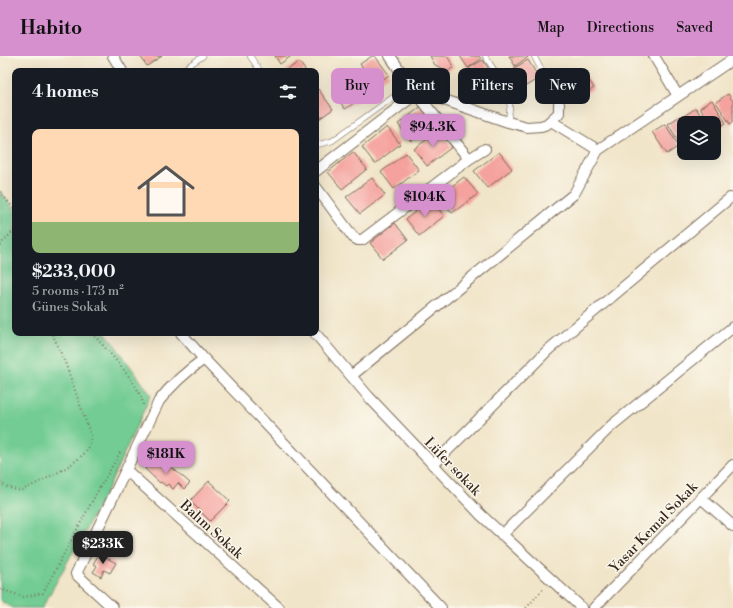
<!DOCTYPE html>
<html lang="en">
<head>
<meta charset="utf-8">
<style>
	body { margin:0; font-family:"Libre Bodoni",serif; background:#20242c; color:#f1f3f6; height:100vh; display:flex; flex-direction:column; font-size:15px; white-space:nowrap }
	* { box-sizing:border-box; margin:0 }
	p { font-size:13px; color:#9ea1a6 }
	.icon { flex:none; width:22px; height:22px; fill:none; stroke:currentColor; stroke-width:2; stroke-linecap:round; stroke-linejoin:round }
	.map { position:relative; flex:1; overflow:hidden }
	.sheet { position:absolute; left:12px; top:12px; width:307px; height:268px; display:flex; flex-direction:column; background:#171b24; border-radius:8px; box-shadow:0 4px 16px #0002 }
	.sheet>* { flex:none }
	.top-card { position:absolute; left:331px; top:12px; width:342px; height:36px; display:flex; gap:8px }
	.controls { position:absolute; left:677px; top:60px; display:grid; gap:8px }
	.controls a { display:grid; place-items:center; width:44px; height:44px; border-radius:8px; background:#171b24; box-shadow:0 4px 16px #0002; font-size:20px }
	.price { position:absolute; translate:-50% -34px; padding:0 9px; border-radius:8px; background:#d690ce; color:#111; font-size:13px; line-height:26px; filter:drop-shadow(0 1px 2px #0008) }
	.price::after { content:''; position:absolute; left:50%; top:24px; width:12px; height:9px; margin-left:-6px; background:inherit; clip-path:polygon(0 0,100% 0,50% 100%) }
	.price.on { background:#222; color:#fff }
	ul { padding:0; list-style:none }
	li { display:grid; align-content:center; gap:8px; height:212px; padding:0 20px }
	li+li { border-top:1px solid #363941 }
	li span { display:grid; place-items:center; height:124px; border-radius:8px; color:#555 }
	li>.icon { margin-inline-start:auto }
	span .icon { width:72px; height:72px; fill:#fffc; stroke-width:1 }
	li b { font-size:17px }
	h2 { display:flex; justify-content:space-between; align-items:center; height:48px; padding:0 20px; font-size:17px }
	.tag { padding:0 14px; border-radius:8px; background:#171b24; box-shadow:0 4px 16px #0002; font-size:14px; line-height:36px }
	.tag.on { background:#d690ce; color:#111 }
	header { display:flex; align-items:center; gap:24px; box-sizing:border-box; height:56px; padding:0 20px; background:#d690ce; color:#111 }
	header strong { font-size:19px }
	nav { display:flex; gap:22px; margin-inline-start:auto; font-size:14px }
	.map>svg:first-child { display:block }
	.green { fill:#72cc93; stroke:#567b58 }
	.building { fill:#f5a29e }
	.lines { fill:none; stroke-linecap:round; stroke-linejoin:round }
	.lane-casing { stroke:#7b6b5a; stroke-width:6 }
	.street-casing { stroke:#7b6b5a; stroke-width:12 }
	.path { stroke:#7b6b5a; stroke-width:2; stroke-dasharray:1 3; stroke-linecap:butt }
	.lane { stroke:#fff; stroke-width:5 }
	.street { stroke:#fff; stroke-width:10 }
	.labels { text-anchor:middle; stroke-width:3; stroke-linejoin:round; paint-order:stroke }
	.street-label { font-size:14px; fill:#3b2a1e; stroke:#fbf7ec }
</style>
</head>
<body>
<header>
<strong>Habito</strong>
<nav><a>Map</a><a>Directions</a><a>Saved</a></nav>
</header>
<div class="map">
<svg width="733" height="552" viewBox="0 0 733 552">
	<rect width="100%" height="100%" fill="#fbf7ec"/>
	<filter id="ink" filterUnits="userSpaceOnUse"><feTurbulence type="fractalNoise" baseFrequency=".025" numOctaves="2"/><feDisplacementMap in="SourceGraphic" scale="8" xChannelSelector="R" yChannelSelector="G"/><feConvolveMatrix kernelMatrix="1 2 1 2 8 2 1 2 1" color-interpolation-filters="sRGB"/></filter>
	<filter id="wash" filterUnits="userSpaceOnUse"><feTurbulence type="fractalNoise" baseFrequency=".012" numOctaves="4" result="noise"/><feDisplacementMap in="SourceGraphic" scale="16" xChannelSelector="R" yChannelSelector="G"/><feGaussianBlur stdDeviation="0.9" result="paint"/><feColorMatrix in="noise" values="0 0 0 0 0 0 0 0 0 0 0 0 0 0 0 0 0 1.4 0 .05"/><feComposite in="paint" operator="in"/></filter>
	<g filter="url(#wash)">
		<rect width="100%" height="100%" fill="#f1e5c9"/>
		<path class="green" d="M0 135 15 155V277H106L151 339 106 436 42 552H12L0 544Z"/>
		<g id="blocks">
			<path class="building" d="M140 0H162L147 10Z
				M275 0H291L280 8Z
				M372 0H375L389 19 375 29 360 8Z
				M430 0H447L454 11 448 15 435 9Z
				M460 0H479L481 3 468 12Z
				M509 0H528V1L515 10Z
				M483 4 494 22 481 30 469 12Z
				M528 4 539 22 526 30 514 12Z
				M299 6 306 15H285Z
				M583 15 594 32 579 42 569 25Z
				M357 25 366 39 345 53 335 39Z
				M318 33 333 53 319 63 316 59V34Z
				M728 38 733 45V66L730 68 716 46Z
				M712 44 726 67 714 75V67H709L700 52Z
				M423 49 436 66 411 85 398 68Z
				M696 52 706 67H688L684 60Z
				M680 60 684 66V90L682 91 668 68Z
				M665 68 679 90 667 98 652 76Z
				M387 71 400 88 375 108 362 91Z
				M439 74 452 91 427 110 414 93Z
				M353 96 367 113 342 133 328 116Z
				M499 96 512 113 487 132 474 115Z
				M406 97 419 114 394 133 381 116Z
				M464 121 478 138 452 157 439 140Z
				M372 122 385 139 360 158 346 141Z
				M431 143 444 160 419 180 406 163Z
				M395 167 408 184 383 203 370 187Z
				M153 403 165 413 169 409 190 427 184 433 178 427 173 433 168 428 166 430 161 426 160 427 145 413Z
				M209 425 230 445 210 465 190 445Z
				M99 498 116 507 110 517 104 514 101 521 93 516 97 510 93 508Z"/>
		</g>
	</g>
	<g filter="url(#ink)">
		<use href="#blocks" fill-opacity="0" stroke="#7b6b5a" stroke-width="1"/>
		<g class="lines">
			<g class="lane-casing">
				<path id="lane" d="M250 0 260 15
					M485 0 506 32 510 50 508 66
					M534 0 559 48
					M181 15 203 0
					M316 89 332 85 410 29"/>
			</g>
			<g class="street-casing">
				<path id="street" d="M113 0 122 15
					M390 0 410 29 469 103
					M654 0 678 40
					M551 65 598 94
					M316 115 417 37H424L508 66 527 71 541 70 547 68 559 57V48
					M316 131 353 181 358 184H362L469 103 485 93
					M315 277 368 340 481 459 582 552
					M204 303 441 552
					M351 320 574 138 598 94 733 3
					M433 409 548 294 730 142
					M126 414 279 552
					M701 442 733 470
					M502 479 611 370 733 271
					M113 552 76 518 159 345C172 328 187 315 204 303L181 277
					M594 552 733 409"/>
			</g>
			<path class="path" d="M0 136 15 154
				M0 189 15 173
				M92 277C104 291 144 332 143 350
				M0 426 7 431 20 435C37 427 79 409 88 392 90 389 91 384 91 380L66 309 52 277
				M0 533 24 541 43 537 96 438 121 395
				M526 552 544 532"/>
			<use href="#lane" class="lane"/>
			<use href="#street" class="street"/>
		</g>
	</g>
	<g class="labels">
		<g class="street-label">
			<text transform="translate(453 410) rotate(46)" y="5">Lüfer sokak</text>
			<text transform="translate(653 471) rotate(-46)" y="5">Yasar Kemal Sokak</text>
			<text transform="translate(212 473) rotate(42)" y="5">Balım Sokak</text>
		</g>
	</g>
</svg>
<div class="controls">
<a><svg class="icon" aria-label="layers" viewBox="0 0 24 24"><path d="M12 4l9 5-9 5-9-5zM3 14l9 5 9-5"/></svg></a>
</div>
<b class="price" style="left:433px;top:92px">$94.3K</b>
<b class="price" style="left:425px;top:162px">$104K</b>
<b class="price" style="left:166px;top:419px">$181K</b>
<b class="price on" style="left:103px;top:509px">$233K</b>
<div class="top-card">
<a class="tag on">Buy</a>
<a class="tag">Rent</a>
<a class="tag">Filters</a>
<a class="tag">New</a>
</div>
<section class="sheet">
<h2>4 homes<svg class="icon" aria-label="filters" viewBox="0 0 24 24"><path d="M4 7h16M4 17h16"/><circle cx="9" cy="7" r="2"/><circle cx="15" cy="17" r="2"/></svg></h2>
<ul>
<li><span style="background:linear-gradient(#ffd9b3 75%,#8fb573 0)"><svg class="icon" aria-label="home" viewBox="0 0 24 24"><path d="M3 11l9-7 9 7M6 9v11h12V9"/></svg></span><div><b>$233,000</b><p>5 rooms · 173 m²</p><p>Günes Sokak</p></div></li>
</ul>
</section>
</div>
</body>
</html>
